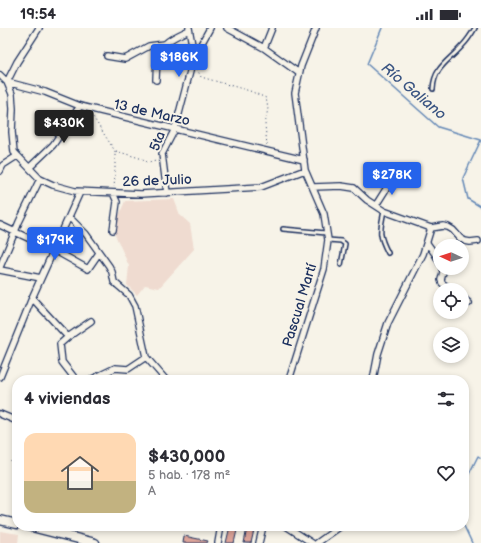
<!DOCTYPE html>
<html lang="es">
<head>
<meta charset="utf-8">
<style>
	body { margin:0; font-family:"Balsamiq Sans",sans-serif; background:#f7f7f7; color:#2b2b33; height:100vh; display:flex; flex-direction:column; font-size:15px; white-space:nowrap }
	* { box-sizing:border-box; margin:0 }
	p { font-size:13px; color:#7c7c81 }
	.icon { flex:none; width:22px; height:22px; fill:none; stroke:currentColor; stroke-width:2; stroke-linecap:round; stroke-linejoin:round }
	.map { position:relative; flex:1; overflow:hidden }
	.panel { position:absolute; left:12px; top:347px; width:457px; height:156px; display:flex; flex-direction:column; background:#fff; border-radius:16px; box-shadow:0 2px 6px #0003 }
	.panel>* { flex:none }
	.needle { width:26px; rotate:273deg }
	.fabs { position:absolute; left:433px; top:211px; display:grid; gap:8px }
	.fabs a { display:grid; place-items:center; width:36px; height:36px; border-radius:50%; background:#fff; box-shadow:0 2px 6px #0003; font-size:20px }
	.price { position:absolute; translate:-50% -34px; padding:0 9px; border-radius:4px; background:#2563eb; color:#fff; font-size:13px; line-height:26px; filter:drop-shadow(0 1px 2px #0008) }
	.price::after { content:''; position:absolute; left:50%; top:24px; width:12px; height:9px; margin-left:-6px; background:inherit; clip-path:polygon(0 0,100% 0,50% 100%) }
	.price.selected { background:#222; color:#fff }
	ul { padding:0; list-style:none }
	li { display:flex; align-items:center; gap:12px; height:100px; padding:0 12px }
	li+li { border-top:1px solid #e1e1e2 }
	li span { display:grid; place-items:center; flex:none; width:112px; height:80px; border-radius:12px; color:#555 }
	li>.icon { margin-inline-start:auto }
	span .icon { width:48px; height:48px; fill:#fffc; stroke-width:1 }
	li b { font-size:17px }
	h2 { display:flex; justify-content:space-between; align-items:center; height:48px; padding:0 12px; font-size:17px }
	.status { display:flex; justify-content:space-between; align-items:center; height:28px; padding:0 20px; background:#fff; direction:ltr }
	.status svg { height:11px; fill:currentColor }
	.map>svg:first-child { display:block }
	.built { fill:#efdbd0 }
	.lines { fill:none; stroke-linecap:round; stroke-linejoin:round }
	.stream { stroke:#6488b6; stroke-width:1.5 }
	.building { fill:#dca398; stroke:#1b2f5e }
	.lane-casing { stroke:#1b2f5e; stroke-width:6 }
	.street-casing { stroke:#1b2f5e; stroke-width:8 }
	.secondary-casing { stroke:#1b2f5e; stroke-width:11 }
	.path { stroke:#1b2f5e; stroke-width:1; stroke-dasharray:1 3; stroke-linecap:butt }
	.lane { stroke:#f7f3e8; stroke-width:3 }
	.street { stroke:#f7f3e8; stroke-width:5.5 }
	.secondary { stroke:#f7f3e8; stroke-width:8 }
	.labels { text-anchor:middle; stroke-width:4; stroke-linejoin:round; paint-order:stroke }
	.street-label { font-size:14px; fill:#1b2f5e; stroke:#f7f3e8 }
	.water-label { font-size:15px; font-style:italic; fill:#3a5482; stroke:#f7f3e8 }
</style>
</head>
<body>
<div class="status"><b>19:54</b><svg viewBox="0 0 49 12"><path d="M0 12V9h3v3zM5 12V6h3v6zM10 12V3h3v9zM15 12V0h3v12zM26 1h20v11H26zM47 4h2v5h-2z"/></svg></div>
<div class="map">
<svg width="481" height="515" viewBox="0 0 481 515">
	<rect width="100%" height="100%" fill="#f7f3e8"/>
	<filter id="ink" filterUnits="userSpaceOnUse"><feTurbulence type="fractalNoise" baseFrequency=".025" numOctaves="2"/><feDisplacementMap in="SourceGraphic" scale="8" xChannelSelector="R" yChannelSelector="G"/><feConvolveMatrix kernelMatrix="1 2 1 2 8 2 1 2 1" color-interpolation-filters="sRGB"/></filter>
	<g filter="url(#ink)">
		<path class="built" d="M174 171 180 187 190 196 194 221 159 260 145 257 137 267 127 257 129 238 113 202 125 173Z
			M0 503 19 506 18 515H0Z"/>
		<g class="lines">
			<path class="stream" d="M382 0 367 36 438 99 481 112 463 150 468 171 481 179
				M464 456 478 428 481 430
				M464 498 472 515"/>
		</g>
		<path class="building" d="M230 498H238L234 515H226Z
			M247 500 254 502 251 515H244Z
			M184 508 208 513 207 515H183Z"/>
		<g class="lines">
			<g class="lane-casing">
				<path id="lane" d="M433 61C434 39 449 33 462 18 467 13 471 7 475 0
					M384 183C380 203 378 206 388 225
					M283 201 326 205
					M328 212 341 213 345 216 341 237"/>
			</g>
			<g class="street-casing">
				<path id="street" d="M227 0 264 20 299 45
					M264 20 272 0
					M107 28 125 31 149 18 164 16
					M194 29 210 0
					M0 47 7 54 45 64 80 78 100 83 304 132
					M156 52C157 19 159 16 189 2
					M7 54 12 66 13 81 12 104 14 124 40 151 53 157 75 163 141 166 261 159 305 142
					M7 54 17 34 39 0
					M30 139 53 117 80 78
					M0 143 3 137 17 128
					M313 159 341 158 354 160 367 172 384 183 431 200 443 198 448 199 453 202 460 210 465 213 470 214 478 213
					M113 165 117 174 113 202
					M167 165 162 126 175 101 194 28 189 0
					M376 177 393 150
					M69 189 86 206 109 238 112 244 114 254 129 267 135 278 146 329 166 352
					M0 197 54 222 88 241 99 225
					M427 215 435 226 440 235
					M0 239 19 194 40 151
					M442 240 443 244 441 252 442 255 452 262
					M0 242 41 250
					M462 269 469 275
					M32 270 68 309
					M0 349 32 270 80 164
					M76 352 62 334 60 316 68 309 91 293
					M90 352 115 340 128 341 146 329
					M289 352 324 241 328 212 324 186 305 142 295 65 301 38 316 0
					M373 352 378 326 388 295 423 226 431 200
					M0 386 17 393
					M286 498 312 515
					M218 515 221 498
					M259 515 263 498
					M317 515 341 498"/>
			</g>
			<g class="secondary-casing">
				<path id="secondary" d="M0 492 17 496
					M28 498 95 515"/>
			</g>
			<path class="path" d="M197 41 201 49 250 63 266 70 268 80 265 97 267 117
				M91 86 115 123V148L114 159
				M116 123 143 131 147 134 158 133
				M11 433 17 460
				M14 489 17 460"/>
			<use href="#lane" class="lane"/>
			<use href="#street" class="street"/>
			<use href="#secondary" class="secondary"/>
		</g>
	</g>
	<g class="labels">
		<g class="street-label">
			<text transform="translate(152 84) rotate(13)" y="5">13 de Marzo</text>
			<text transform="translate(157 113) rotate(-69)" y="5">5ta</text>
			<text transform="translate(157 152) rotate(-2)" y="5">26 de Julio</text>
			<text transform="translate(299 277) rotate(-73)" y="5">Pascual Martí</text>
		</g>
		<g class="water-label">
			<text transform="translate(414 63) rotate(40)" y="5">Río Galiano</text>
		</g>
	</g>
</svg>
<div class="fabs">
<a><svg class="needle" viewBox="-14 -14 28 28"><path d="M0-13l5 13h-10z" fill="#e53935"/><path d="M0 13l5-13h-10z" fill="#7c7c81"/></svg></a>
<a><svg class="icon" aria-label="locate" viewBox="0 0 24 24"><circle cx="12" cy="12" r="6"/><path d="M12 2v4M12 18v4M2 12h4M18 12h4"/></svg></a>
<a><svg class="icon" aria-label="layers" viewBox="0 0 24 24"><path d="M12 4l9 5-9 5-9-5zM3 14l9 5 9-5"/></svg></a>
</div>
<b class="price" style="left:179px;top:50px">$186K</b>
<b class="price selected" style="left:64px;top:116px">$430K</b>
<b class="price" style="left:392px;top:168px">$278K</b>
<b class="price" style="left:55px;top:233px">$179K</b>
<section class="panel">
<h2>4 viviendas<svg class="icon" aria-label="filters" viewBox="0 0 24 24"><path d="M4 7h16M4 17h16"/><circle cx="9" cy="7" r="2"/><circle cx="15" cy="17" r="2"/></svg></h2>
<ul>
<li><span style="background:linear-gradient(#ffd9b3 60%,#c2b280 0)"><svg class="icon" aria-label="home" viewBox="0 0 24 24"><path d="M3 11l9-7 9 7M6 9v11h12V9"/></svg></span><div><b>$430,000</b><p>5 hab. · 178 m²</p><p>A</p></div><svg class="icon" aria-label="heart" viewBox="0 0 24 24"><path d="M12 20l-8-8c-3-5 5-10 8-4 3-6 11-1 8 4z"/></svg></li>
</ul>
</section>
</div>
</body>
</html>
